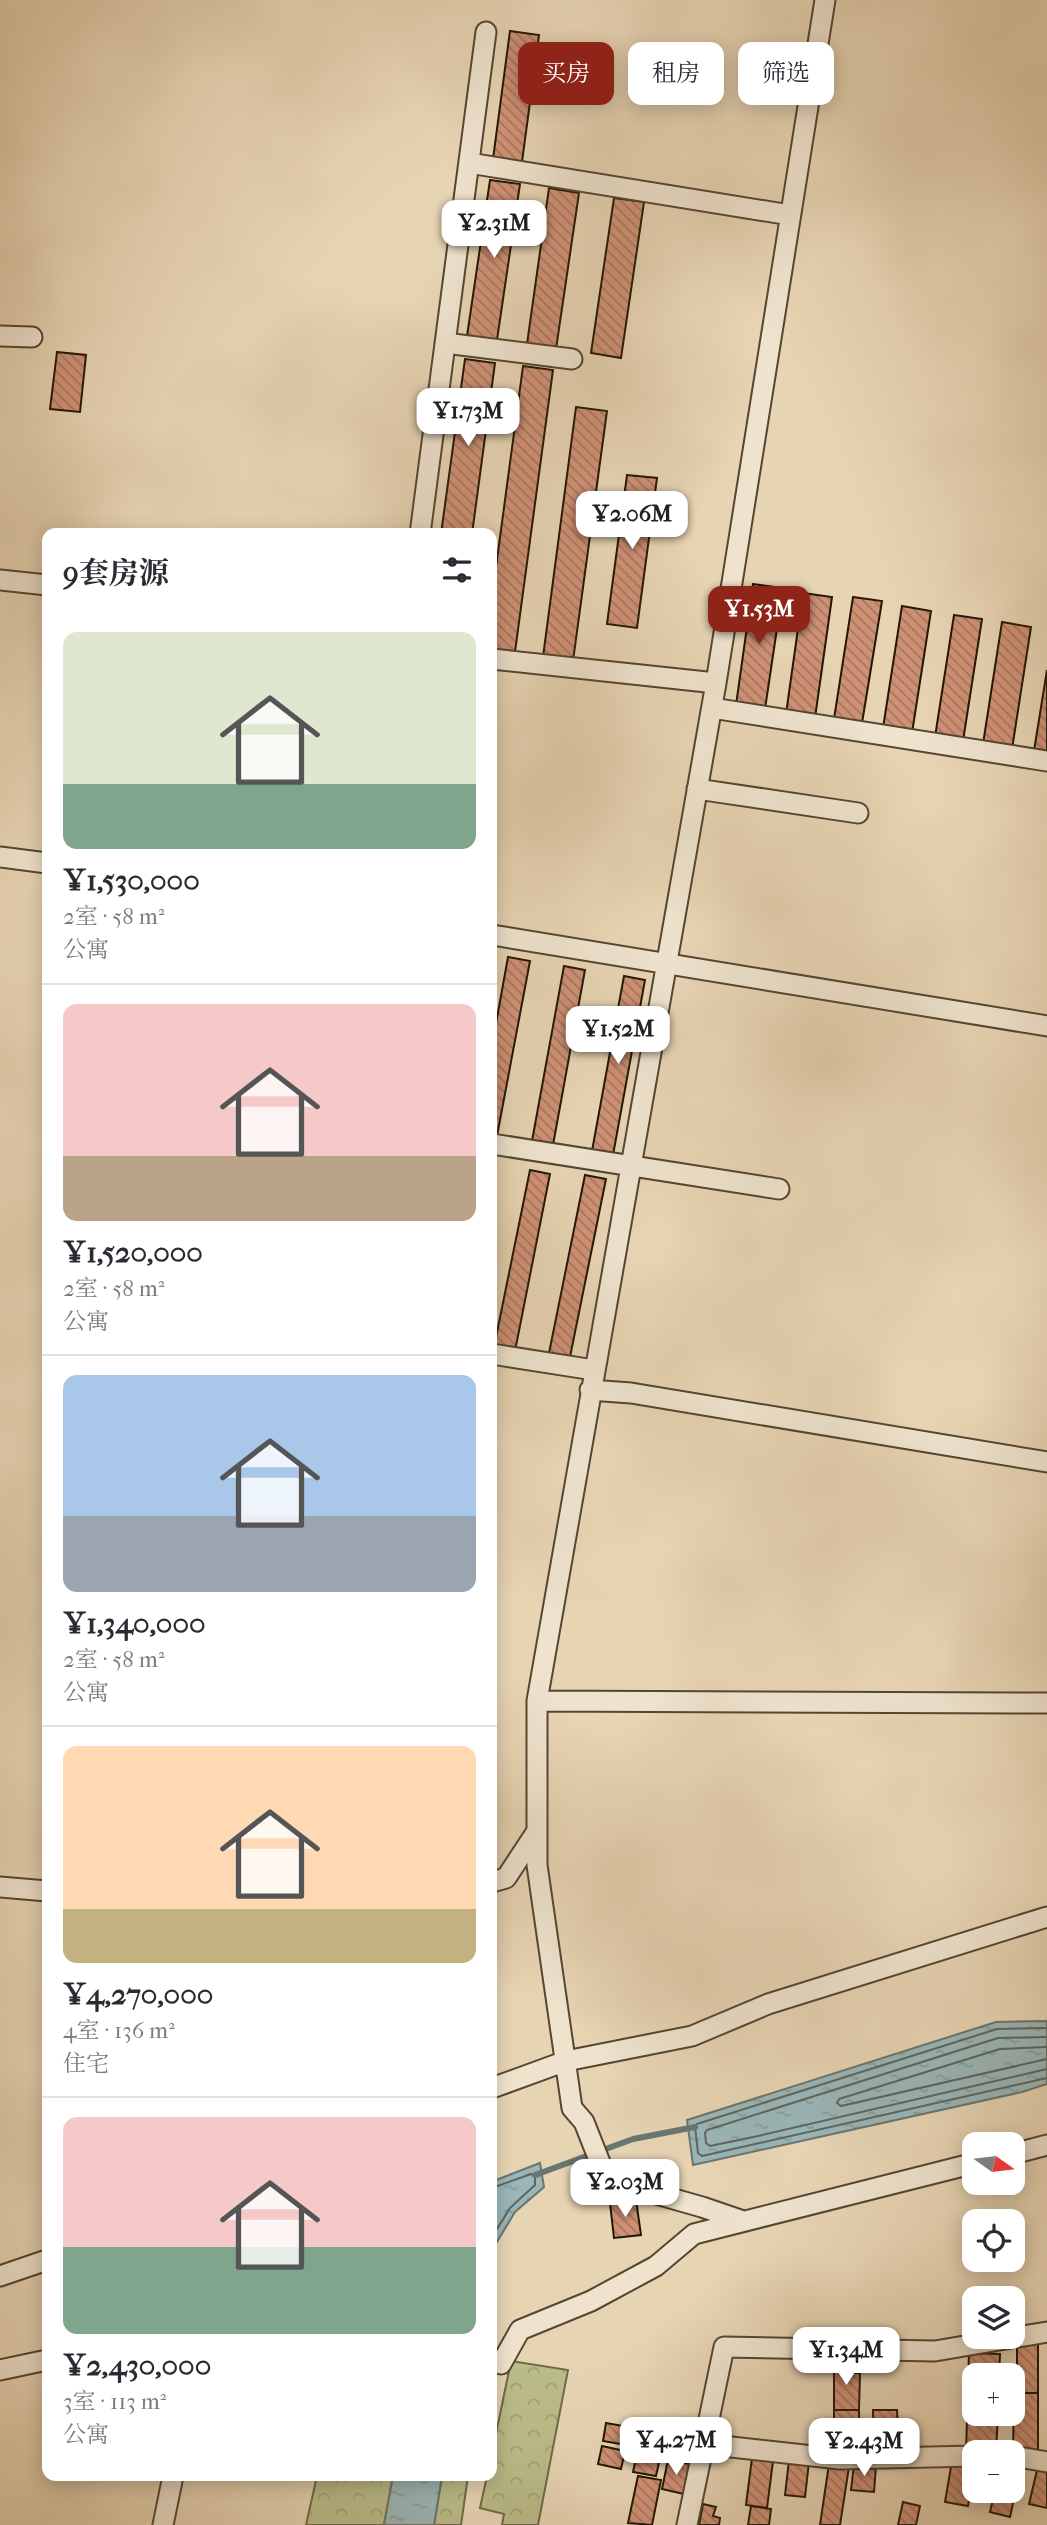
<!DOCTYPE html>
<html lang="zh">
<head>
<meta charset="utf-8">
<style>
	body { margin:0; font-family:"IM FELL French Canon","Noto Serif SC",serif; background:#f2f2f3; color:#2b2b33; height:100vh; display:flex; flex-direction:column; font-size:26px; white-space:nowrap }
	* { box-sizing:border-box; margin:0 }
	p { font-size:23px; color:#7c7c81 }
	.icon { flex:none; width:38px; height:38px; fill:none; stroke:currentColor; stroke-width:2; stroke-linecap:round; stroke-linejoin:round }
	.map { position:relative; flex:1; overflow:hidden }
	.panel { position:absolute; left:42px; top:528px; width:455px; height:1953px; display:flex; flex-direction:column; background:#fff; border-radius:14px; box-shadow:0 4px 18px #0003 }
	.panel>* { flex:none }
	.hud { position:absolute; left:518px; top:42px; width:424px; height:63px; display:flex; gap:14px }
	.needle { width:46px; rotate:104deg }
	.buttons { position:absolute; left:962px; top:2132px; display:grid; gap:14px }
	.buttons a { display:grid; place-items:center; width:63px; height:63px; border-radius:14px; background:#fff; box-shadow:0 4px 18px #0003; font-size:35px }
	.price { position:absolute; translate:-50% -60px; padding:0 16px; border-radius:14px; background:#fff; color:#222; font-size:23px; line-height:46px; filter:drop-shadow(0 2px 4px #0008) }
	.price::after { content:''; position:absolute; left:50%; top:42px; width:21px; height:16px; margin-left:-10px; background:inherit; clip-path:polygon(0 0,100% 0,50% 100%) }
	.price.on { background:#8f2418; color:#fff }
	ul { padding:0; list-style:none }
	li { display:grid; align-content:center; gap:14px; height:371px; padding:0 21px }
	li+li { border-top:2px solid #e1e1e2 }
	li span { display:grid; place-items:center; height:217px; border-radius:14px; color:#555 }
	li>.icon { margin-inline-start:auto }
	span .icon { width:126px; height:126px; fill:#fffc; stroke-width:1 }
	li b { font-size:30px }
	h2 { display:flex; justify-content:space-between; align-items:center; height:84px; padding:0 21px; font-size:30px }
	.pill { padding:0 24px; border-radius:14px; background:#fff; box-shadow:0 4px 18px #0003; font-size:24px; line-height:63px }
	.pill.on { background:#8f2418; color:#fff }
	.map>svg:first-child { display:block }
	.park { fill:url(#park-crowns); stroke:#6e6a48; stroke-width:2 }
	.water { fill:url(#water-ripples); stroke:#6a7670; stroke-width:2 }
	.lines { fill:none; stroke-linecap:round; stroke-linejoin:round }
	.shore { stroke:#5e665e; stroke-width:2 }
	.stream { stroke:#6a7670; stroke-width:6 }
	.building { fill:url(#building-back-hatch); stroke:#231706; stroke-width:2 }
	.minor-casing { stroke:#544631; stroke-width:23 }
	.minor { stroke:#efe3ce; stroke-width:19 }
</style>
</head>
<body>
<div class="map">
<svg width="1047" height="2525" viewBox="0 0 1047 2525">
	<defs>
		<pattern id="park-crowns" width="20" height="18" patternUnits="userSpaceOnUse" patternTransform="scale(1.75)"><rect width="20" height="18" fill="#babc89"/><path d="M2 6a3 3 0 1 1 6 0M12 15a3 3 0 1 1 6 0" fill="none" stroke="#a0a175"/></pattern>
		<pattern id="water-ripples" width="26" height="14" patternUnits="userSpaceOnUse" patternTransform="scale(1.75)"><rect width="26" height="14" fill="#9ab6b7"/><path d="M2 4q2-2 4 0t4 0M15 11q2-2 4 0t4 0" fill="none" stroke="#849c9c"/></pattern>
		<pattern id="building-back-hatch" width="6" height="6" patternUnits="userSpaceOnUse" patternTransform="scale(1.75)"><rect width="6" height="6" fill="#cf9175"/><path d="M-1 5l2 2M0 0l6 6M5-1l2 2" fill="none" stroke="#a8755e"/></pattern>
	</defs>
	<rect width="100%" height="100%" fill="#e7d4b3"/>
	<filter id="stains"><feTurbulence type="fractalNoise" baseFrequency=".00286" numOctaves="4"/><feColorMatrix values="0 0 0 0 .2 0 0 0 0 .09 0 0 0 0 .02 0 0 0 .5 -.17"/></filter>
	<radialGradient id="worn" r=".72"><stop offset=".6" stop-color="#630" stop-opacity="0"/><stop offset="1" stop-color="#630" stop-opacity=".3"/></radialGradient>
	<path class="park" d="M511 2361 568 2370 538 2525H502L504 2514 480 2508 487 2476H492V2453Z
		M317 2476H393L384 2525H306Z
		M442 2476H468L461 2525H434Z"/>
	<path class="water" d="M1047 2021V2084L1022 2092 693 2165 687 2120 996 2022Z
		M540 2163 544 2187 515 2212 492 2250V2185L496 2180Z
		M393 2476H442L434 2525H384Z"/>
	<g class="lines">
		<path class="shore" d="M1047 2028 997 2029 697 2124 695 2127 698 2153 702 2156 1047 2078
			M1047 2037 998 2038 707 2130 705 2133 706 2143 710 2146 758 2136 1047 2069
			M1047 2047 1000 2049 839 2099 837 2103 841 2106 1047 2059
			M492 2188 531 2174 535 2177V2185L510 2208 492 2237"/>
		<path class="stream" d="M535 2175 633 2139 695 2127"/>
	</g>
	<path class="building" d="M510 31 539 35 522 162 493 159Z
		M490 180 520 184 497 340 467 336Z
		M549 188 579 193 556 349 527 344Z
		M614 198 644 202 621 358 591 353Z
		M57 352 86 355 80 412 50 409Z
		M465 359 495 363 472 534H441Z
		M523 366 553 370 515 652 492 649V597Z
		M576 407 607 411 573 661 543 657Z
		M627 475 657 478 637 628 607 624Z
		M753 584 783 588 765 709 736 705Z
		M803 593 832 597 815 718 786 714Z
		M853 597 882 601 862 723 834 719Z
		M902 606 931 611 912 733 883 728Z
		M954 615 982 619 963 741 935 737Z
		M1002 622 1031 627 1012 749 983 744Z
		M1047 670V753L1034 751Z
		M508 957 530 961 497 1136 492 1135V1046Z
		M564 966 585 970 553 1145 532 1141Z
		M624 976 645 980 613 1155 592 1151Z
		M530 1170 550 1174 515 1351 494 1347Z
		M585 1175 606 1179 570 1357 549 1353Z
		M636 2200 641 2235 614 2238 610 2203Z
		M1017 2344H1038V2393H1017Z
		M969 2353 1000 2354 999 2375H975V2413H998L996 2452H966Z
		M834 2356H846V2373H860L859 2410H834Z
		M1014 2393H1038V2452H1013Z
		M834 2410H859L860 2452H834Z
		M873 2410H897L899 2454 874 2455Z
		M606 2423 629 2427 626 2445 603 2441Z
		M640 2428 662 2433 659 2451 636 2446Z
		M672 2436 695 2440 692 2458 669 2454Z
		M602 2446 625 2451 621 2469 598 2464Z
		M637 2454 660 2458 656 2476 633 2472Z
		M752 2458 773 2461 767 2508 746 2505Z
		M668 2460 690 2464 684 2494 662 2489Z
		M789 2460 809 2462 805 2497 785 2495Z
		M952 2461 975 2465 968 2506 945 2502Z
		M829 2464 849 2467 840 2525H820Z
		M854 2464 876 2466 874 2492 851 2490Z
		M1038 2466 1047 2468V2508L1029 2504Z
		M1013 2470 1020 2471 1010 2517 990 2512 995 2490H1013Z
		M638 2476 661 2480 652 2525 628 2523Z
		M903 2502 920 2506 916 2525H898Z
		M703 2504 716 2507 713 2516 720 2518 719 2525H699Z
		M751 2506 771 2509 769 2525H748Z"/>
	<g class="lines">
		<g class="minor-casing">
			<path id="minor" d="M469 163 790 215
				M0 336 32 337
				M445 343 572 359
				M420 534 486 32
				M0 580 47 585
				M492 659 716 683
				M712 708 1047 761
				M697 789 858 813
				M0 857 47 863
				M492 935 1047 1026
				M492 1144 779 1189
				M492 1354 594 1370
				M590 1390 631 1393 1047 1462
				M537 1701 1047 1703
				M492 1882 506 1878 537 1831
				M0 1887 47 1891
				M492 2088 566 2061 692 2036 768 2004 1047 1917
				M1013 2154 1047 2145
				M743 2221 702 2207 607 2180 584 2122 572 2108 537 1865V1701L716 683 825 0
				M0 2276 47 2260
				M501 2364 520 2330 591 2301 656 2266 694 2234 975 2163
				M0 2370 47 2360
				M704 2444 840 2459 975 2456
				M1013 2456 1047 2462
				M163 2525 173 2476
				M687 2525 724 2347 935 2351 1047 2332"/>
		</g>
		<use href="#minor" class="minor"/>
	</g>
	<rect width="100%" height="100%" filter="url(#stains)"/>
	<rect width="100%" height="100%" fill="url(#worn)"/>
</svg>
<div class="buttons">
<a><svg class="needle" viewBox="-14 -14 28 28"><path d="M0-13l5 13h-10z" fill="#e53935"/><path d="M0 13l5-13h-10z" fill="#7c7c81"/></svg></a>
<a><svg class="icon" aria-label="locate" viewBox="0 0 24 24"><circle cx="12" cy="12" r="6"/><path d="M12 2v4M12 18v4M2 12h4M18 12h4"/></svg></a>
<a><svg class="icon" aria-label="layers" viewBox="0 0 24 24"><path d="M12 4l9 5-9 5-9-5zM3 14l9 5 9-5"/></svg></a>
<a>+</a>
<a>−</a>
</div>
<b class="price" style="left:494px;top:260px">¥2.31M</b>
<b class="price" style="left:468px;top:448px">¥1.73M</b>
<b class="price" style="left:632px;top:551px">¥2.06M</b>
<b class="price on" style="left:759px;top:646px">¥1.53M</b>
<b class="price" style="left:618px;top:1066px">¥1.52M</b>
<b class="price" style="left:625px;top:2219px">¥2.03M</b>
<b class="price" style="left:846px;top:2387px">¥1.34M</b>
<b class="price" style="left:676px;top:2477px">¥4.27M</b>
<b class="price" style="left:864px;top:2478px">¥2.43M</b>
<div class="hud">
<a class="pill on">买房</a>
<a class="pill">租房</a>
<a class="pill">筛选</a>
</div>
<section class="panel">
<h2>9套房源<svg class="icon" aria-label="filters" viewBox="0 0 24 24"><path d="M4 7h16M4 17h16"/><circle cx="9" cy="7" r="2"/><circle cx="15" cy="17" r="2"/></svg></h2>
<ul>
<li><span style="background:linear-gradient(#dfe7d0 70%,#7fa58c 0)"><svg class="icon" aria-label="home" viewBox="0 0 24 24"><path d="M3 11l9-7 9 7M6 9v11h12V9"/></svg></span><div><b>¥1,530,000</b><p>2室 · 58 m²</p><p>公寓</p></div></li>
<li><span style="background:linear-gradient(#f6c9c9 70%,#b9a48a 0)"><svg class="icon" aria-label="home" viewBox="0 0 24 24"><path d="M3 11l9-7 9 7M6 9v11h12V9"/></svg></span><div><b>¥1,520,000</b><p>2室 · 58 m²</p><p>公寓</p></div></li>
<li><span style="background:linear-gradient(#a9c7e8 65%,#9aa5b1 0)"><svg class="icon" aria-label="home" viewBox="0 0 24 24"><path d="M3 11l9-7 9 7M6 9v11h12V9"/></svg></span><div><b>¥1,340,000</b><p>2室 · 58 m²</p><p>公寓</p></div></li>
<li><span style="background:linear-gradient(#ffd9b3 75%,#c2b280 0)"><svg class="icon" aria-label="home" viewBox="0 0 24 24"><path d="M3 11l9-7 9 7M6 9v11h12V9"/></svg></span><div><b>¥4,270,000</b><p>4室 · 136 m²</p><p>住宅</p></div></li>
<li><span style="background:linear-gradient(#f6c9c9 60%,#7fa58c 0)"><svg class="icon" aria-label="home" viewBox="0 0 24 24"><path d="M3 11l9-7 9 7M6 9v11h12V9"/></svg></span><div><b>¥2,430,000</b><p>3室 · 113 m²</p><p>公寓</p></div></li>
</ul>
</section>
</div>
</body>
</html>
